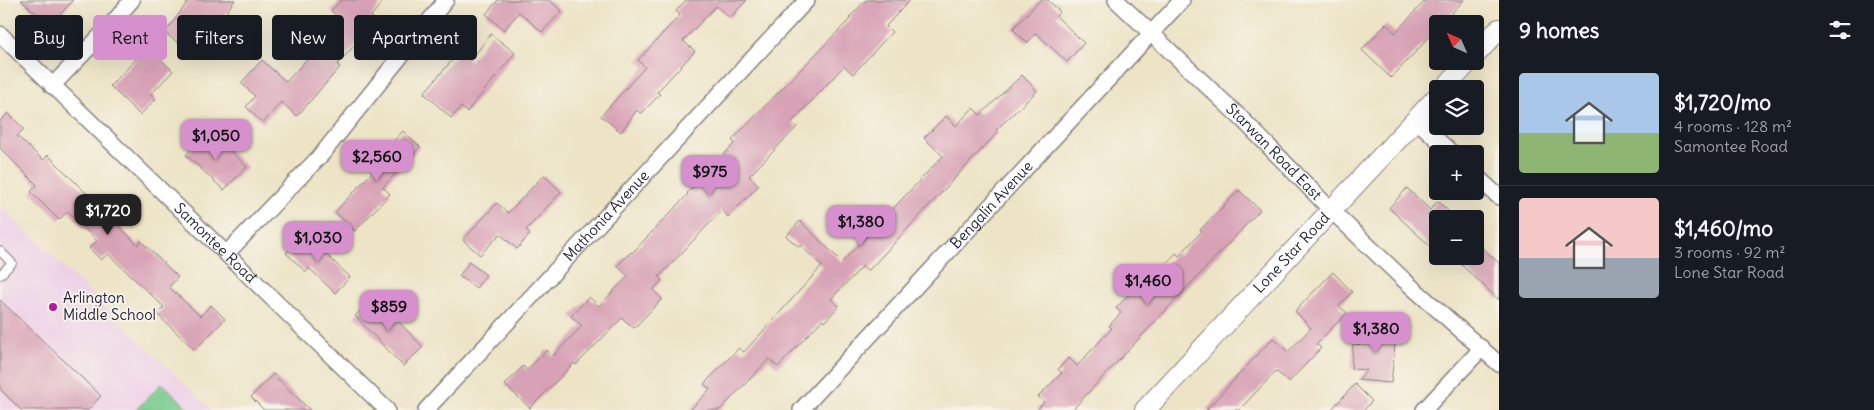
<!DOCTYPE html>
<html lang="en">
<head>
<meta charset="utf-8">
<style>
	body { margin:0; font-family:Delius,sans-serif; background:#20242c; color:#f1f3f6; height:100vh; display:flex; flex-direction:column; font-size:19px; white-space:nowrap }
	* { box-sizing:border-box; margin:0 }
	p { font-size:16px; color:#9ea1a6 }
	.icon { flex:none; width:28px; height:28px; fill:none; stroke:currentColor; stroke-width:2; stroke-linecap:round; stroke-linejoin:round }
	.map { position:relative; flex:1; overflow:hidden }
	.panel { display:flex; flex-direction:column; background:#171b24; width:375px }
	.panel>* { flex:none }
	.banner { position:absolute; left:15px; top:15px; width:475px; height:45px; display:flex; gap:10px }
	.needle { width:32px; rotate:315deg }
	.tools { position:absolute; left:1429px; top:15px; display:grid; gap:10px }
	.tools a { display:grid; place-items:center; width:55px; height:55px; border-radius:5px; background:#171b24; box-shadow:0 5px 20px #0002; font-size:25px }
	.price { position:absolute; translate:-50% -42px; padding:0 11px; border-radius:10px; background:#d690ce; color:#111; font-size:16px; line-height:32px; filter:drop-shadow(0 1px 2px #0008) }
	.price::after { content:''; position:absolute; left:50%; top:30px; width:15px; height:11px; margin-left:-8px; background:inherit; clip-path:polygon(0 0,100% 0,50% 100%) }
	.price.on { background:#222; color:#fff }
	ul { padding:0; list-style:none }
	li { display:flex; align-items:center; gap:15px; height:125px; padding:0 20px }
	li+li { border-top:1px solid #363941 }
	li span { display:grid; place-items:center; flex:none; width:140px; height:100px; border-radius:5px; color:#555 }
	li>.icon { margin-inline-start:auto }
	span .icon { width:60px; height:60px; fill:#fffc; stroke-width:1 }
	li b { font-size:21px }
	h2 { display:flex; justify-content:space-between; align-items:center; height:60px; padding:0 20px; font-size:21px }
	.tag { padding:0 18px; border-radius:5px; background:#171b24; box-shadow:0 5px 20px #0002; font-size:18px; line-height:45px }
	.tag.on { background:#d690ce; color:#111 }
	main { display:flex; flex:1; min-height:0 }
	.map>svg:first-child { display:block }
	.built { fill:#edd0e8 }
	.green { fill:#76ca8d; stroke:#4c7664 }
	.building { fill:#d8a2b6 }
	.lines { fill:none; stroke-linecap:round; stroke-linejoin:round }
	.service-casing { stroke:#888380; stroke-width:10 }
	.minor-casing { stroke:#888380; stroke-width:18 }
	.tertiary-casing { stroke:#888380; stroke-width:22 }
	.service { stroke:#fff; stroke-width:8 }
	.minor { stroke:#fff; stroke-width:15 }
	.tertiary { stroke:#fff; stroke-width:20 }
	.poi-dot { fill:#b5179e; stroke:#f7f3e8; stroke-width:2 }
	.labels { text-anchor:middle; stroke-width:4; stroke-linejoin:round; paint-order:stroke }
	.street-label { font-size:15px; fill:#22223b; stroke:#f7f3e8 }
	.poi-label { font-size:15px; fill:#22223b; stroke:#f7f3e8; text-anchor:start }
</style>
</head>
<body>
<main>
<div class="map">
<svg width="1499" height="410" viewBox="0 0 1499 410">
	<rect width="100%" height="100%" fill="#f7f3e8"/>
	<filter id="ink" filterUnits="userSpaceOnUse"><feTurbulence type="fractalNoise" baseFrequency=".02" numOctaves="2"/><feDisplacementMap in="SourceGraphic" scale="10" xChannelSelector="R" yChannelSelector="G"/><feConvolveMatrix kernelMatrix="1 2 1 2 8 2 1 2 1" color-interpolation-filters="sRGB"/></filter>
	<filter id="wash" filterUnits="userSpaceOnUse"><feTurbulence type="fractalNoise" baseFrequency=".0096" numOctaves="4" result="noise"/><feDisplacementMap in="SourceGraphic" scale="20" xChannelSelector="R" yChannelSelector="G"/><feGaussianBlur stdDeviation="1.12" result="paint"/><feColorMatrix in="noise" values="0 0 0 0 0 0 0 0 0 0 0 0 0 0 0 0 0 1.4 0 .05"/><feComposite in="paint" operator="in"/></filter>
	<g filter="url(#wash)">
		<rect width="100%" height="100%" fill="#ede4c6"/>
		<path class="built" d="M0 205 211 410H0Z"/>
		<path class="green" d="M162 383 190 410H136Z"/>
		<g id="blocks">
			<path class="building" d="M21 0H73L50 26Z
				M189 0H235L195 55 165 33Z
				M341 0H384L371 16 376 21 337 65 340 67 297 116 281 102 263 123 246 107 255 96 241 83 262 60 286 82 342 21 331 11Z
				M498 0H549L562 11 542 32 519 12 504 30 486 14Z
				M686 0H747L730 18 716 6 683 41 695 51 657 92 660 94 641 114 637 110 621 132 601 116 645 67 638 60 680 15 676 11Z
				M866 0H910L886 26 892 32 853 74 844 66 792 122 797 127 749 176 759 185 728 217 722 210 659 277 662 280 653 290 662 299 634 328 622 318 576 365 574 363 530 408 505 385 523 366 527 370 547 350 553 356 582 326 571 316 589 297 599 306 628 276 617 266 631 252 632 253 688 194 687 193 735 143 732 140 850 19 849 18Z
				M1040 0H1048L1060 12 1056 16 1084 43 1067 62 1036 33 1027 43 1013 29Z
				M1426 0H1464L1442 24H1438V28L1391 78 1362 50 1386 24 1395 33Z
				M491 34 515 53 467 112 461 107 451 118 424 93 459 52 470 61Z
				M148 47 173 71 151 94 156 99 140 115 110 86Z
				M1022 75 1037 91 996 130 998 132 868 271 863 266 831 299 839 306 824 322 822 320 778 367 769 359 720 410H690L710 389 704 384 739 348 744 352 822 266 800 245 799 247 786 236 800 221 842 262 943 156 924 138 946 116 956 126 973 108 980 115Z
				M8 113 24 129 17 136 43 160 48 155 138 245 141 241 178 277 169 287 200 316 211 305 225 319 195 350 157 314 164 307 108 254 101 260 89 248 97 241 68 211 59 220 31 192 37 185 0 148V121Z
				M209 131 247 167 224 190 186 155Z
				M403 131 420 147 383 187 390 194 355 231 335 212 377 167 373 164Z
				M544 175 561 192 526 230 530 234 517 249 500 234 480 255 463 240 497 203 508 213Z
				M1407 188 1430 210 1438 201 1456 219H1438V238L1430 246 1389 208Z
				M1239 190 1260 210 1072 410H1037L1044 402 1038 397 1062 373 1058 369 1069 358 1077 366 1112 328 1109 326 1121 313 1116 308 1136 287 1140 291 1176 253 1179 256 1202 231 1200 230Z
				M305 234 350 277 335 293 309 268 306 272 286 253Z
				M1475 241 1499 263V300L1452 256H1475Z
				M469 262 486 275 476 288 459 276Z
				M1333 272 1352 292 1339 306 1347 313 1316 344 1321 348 1289 382 1276 371 1239 410H1206L1273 338 1288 352 1311 328 1295 311Z
				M375 297 423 347 403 366 355 316Z
				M0 300 101 396 88 410H21L0 389Z
				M1367 325 1397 327 1391 383 1358 380 1367 370 1351 369 1353 344 1365 345Z
				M273 374 310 410H264L251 397Z
				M1355 384 1372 401 1364 410H1331Z"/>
		</g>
	</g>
	<g filter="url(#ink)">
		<use href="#blocks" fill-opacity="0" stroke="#888380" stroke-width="1"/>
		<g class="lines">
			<g class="service-casing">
				<path id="service" d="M0 251 12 263 0 275"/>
			</g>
			<g class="minor-casing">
				<g id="minor">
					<path id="s1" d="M1116 0 1243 120 1331 210 1404 280 1499 364"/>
					<path id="s2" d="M0 34 387 410"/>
					<path d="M52 86 109 27 132 0"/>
					<path d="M1415 119 1453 154"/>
					<path d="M1475 175 1499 197"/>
					<path d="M227 253 322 154 446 0"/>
					<path id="s3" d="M426 410 807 0"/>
					<path id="s4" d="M801 410 1182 0"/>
					<path d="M1424 410 1482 348"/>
				</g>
			</g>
			<g class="tertiary-casing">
				<g id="tertiary">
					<path d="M1475 55 1499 29"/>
					<path d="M1444 89 1469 61"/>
					<path id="s5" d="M1145 410 1438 96"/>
				</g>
			</g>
			<use href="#service" class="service"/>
			<use href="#minor" class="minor"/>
			<use href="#tertiary" class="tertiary"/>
		</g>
	</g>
	<circle class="poi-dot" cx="53" cy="307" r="5"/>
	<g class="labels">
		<g class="street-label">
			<text dy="5" stroke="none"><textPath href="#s1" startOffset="219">Starwan Road East</textPath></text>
			<text dy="5" stroke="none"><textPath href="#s4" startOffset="280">Bengalin Avenue</textPath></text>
			<text dy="5" stroke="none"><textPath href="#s3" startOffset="265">Mathonia Avenue</textPath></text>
			<text dy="5" stroke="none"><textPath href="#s2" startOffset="300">Samontee Road</textPath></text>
			<text dy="5" stroke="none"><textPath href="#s5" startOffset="215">Lone Star Road</textPath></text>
		</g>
		<g class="poi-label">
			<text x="63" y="303">Arlington<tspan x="63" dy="17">Middle School</tspan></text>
		</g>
	</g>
</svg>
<div class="tools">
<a><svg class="needle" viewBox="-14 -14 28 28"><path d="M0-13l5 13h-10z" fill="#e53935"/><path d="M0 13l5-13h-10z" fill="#9ea1a6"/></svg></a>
<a><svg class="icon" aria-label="layers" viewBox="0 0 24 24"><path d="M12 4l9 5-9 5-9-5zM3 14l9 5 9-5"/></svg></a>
<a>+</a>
<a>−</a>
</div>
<b class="price" style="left:216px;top:161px">$1,050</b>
<b class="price" style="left:377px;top:182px">$2,560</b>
<b class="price" style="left:710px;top:197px">$975</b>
<b class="price on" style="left:108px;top:236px">$1,720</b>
<b class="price" style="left:861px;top:247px">$1,380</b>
<b class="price" style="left:318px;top:263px">$1,030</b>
<b class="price" style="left:1148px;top:306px">$1,460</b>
<b class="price" style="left:389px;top:332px">$859</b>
<b class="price" style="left:1376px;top:354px">$1,380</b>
<div class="banner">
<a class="tag">Buy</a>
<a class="tag on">Rent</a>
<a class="tag">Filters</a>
<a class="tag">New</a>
<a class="tag">Apartment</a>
</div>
</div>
<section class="panel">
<h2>9 homes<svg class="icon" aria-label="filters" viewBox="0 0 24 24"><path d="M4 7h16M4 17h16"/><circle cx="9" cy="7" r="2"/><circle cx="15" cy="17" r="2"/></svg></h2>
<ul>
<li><span style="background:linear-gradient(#a9c7e8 60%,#8fb573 0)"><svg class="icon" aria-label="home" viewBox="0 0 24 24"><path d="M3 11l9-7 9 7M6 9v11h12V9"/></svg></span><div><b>$1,720/mo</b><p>4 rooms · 128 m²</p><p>Samontee Road</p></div></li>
<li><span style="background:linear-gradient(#f6c9c9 60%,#9aa5b1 0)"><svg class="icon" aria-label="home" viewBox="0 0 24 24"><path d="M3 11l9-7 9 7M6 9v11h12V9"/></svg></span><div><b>$1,460/mo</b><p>3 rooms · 92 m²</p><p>Lone Star Road</p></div></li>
</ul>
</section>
</main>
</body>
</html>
